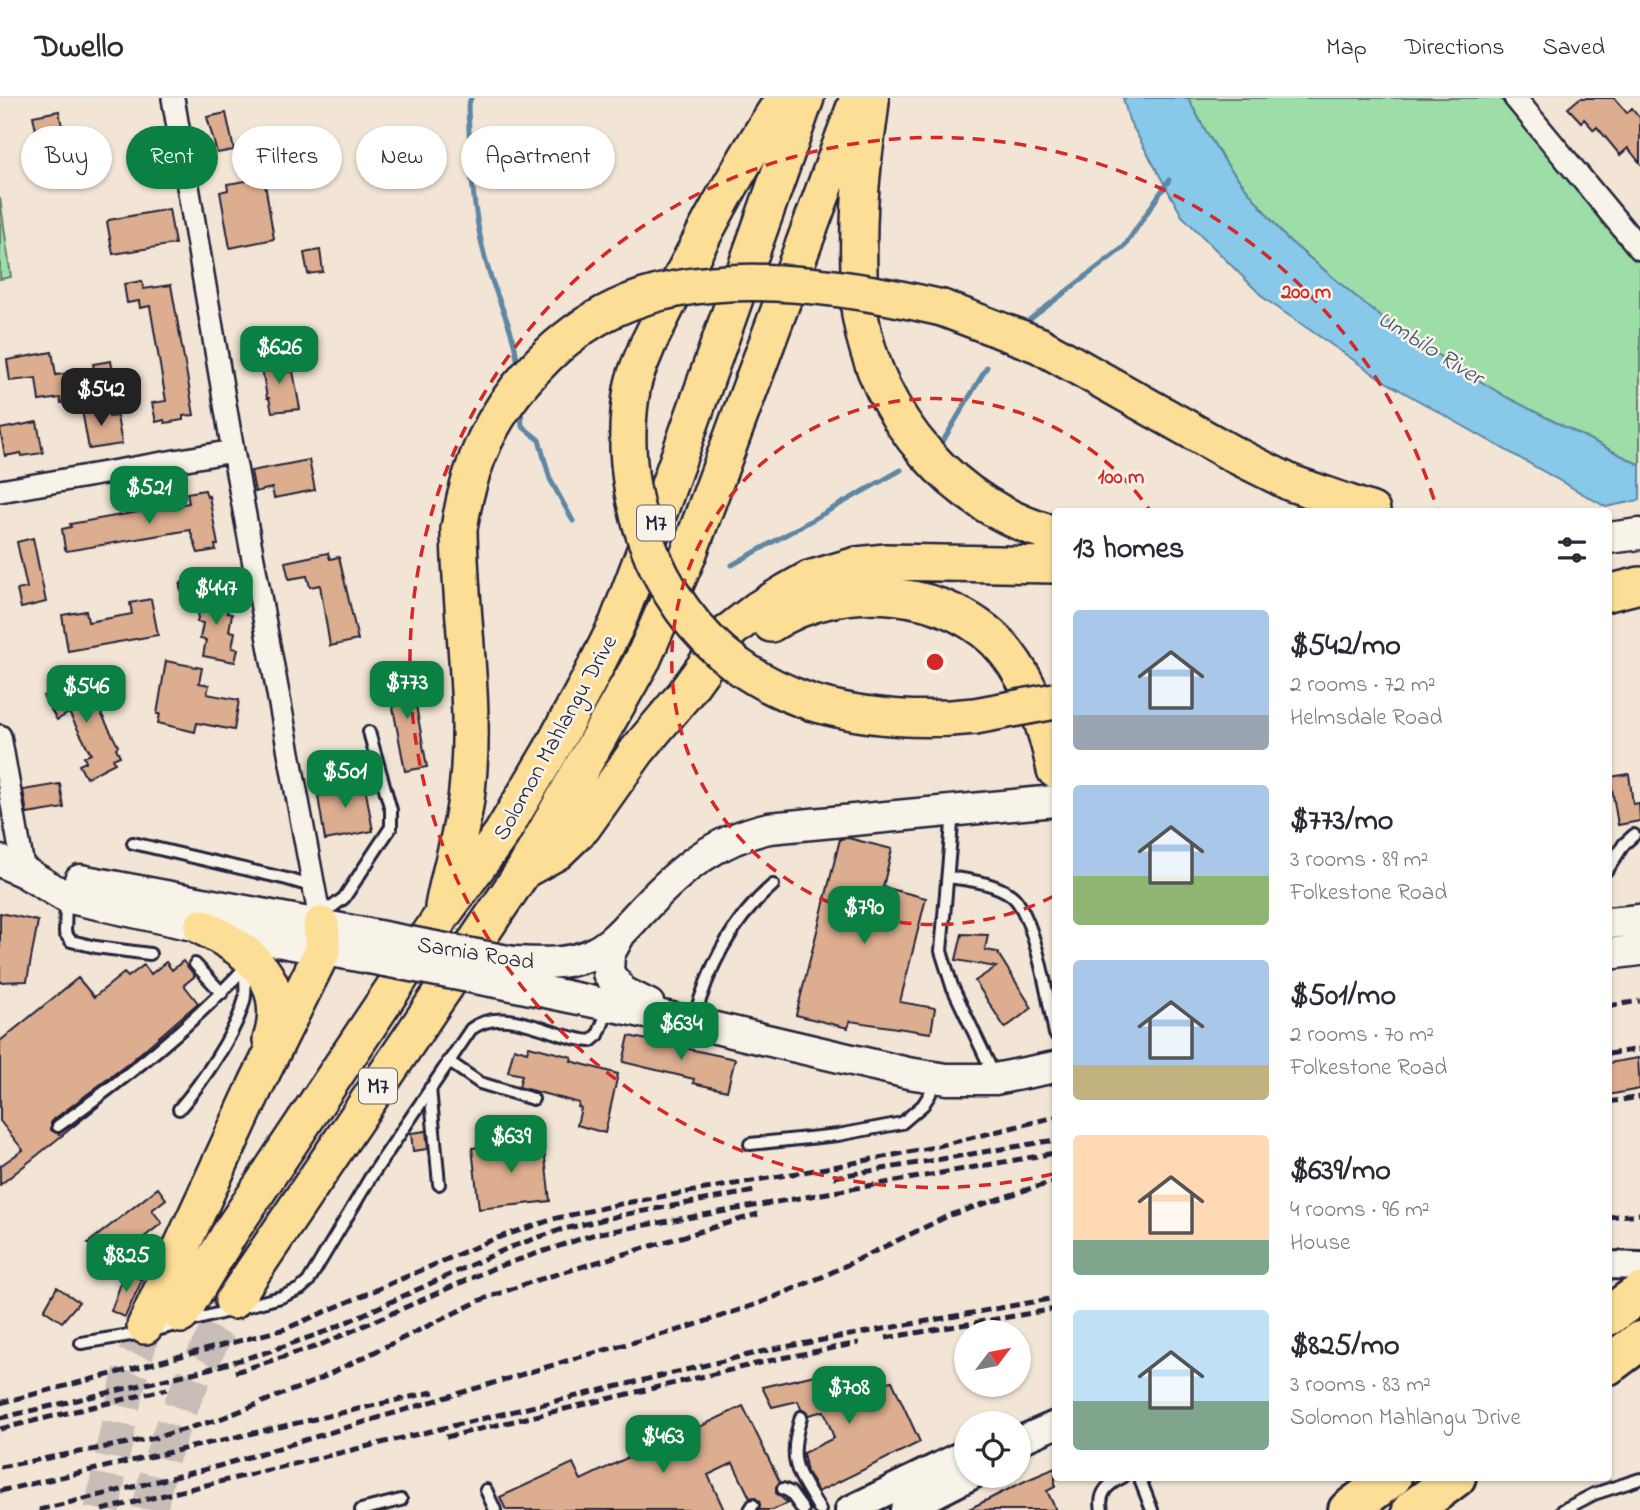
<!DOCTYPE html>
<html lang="en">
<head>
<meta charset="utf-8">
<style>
	body { margin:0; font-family:"Indie Flower",sans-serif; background:#f2f2f3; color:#2b2b33; height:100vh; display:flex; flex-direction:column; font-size:26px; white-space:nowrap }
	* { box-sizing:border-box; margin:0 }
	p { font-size:23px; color:#7c7c81 }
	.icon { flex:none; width:38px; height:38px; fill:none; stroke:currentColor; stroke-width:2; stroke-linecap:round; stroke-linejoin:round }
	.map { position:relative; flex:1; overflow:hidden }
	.drawer { position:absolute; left:1052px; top:410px; width:560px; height:973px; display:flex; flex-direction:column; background:#fff; border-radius:7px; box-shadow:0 2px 5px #0004 }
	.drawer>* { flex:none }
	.banner { position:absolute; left:21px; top:28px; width:665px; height:63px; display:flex; gap:14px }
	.needle { width:46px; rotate:58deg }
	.buttons { position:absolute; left:954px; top:1222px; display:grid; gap:14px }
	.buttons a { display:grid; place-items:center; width:77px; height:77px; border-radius:50%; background:#fff; box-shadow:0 2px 5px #0004; font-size:35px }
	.price { position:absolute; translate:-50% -60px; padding:0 16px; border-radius:14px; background:#0b8043; color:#fff; font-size:23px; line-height:46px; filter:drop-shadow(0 2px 4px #0008) }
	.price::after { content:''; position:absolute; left:50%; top:42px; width:21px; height:16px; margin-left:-10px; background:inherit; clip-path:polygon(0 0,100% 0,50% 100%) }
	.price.current { background:#222; color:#fff }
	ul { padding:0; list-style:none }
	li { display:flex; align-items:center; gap:21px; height:175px; padding:0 21px }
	li span { display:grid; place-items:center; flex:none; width:196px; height:140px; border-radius:7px; color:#555 }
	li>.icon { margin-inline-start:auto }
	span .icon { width:84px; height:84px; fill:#fffc; stroke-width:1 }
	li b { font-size:30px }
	h2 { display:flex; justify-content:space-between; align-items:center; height:84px; padding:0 21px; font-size:30px }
	.chip { padding:0 24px; border-radius:32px; background:#fff; box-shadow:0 2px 5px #0004; font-size:24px; line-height:63px }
	.chip.current { background:#0b8043; color:#fff }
	header { display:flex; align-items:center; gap:42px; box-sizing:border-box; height:98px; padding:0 35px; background:#fff; border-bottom:2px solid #e1e1e2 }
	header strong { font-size:33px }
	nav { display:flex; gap:38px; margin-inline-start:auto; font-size:24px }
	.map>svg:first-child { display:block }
	.green { fill:#9ddda7; stroke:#608071; stroke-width:2 }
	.water { fill:#88c8e9; stroke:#5f86a3; stroke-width:2 }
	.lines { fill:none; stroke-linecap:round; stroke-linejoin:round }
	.stream { stroke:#5f86a3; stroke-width:5 }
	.building { fill:#ddad8f; stroke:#22223b; stroke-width:2 }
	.trunk-tunnel { stroke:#c8beb7; stroke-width:35; stroke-dasharray:35 18; stroke-linecap:butt }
	.service-casing { stroke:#22223b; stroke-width:16 }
	.minor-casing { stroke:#22223b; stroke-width:26 }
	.tertiary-casing { stroke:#22223b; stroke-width:32 }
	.secondary-casing { stroke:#22223b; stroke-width:35 }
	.trunk-casing { stroke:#22223b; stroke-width:40 }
	.motorway-casing { stroke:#22223b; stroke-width:44 }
	.service { stroke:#f7f3e8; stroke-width:10 }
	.minor { stroke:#f7f3e8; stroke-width:21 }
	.tertiary { stroke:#f7f3e8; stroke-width:26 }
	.secondary { stroke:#f7f3e8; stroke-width:30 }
	.trunk { stroke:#fdde96; stroke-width:35 }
	.motorway { stroke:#fdde96; stroke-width:38 }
	.rail { stroke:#22223b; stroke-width:5; stroke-dasharray:10 5; stroke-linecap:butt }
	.secondary-bridge-casing { stroke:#22223b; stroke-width:35; stroke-linecap:butt }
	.trunk-bridge-casing { stroke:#22223b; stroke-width:40; stroke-linecap:butt }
	.secondary-bridge { stroke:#f7f3e8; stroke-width:30 }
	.trunk-bridge { stroke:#fdde96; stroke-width:35 }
	.ring { fill:none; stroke:#d62828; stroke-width:3.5; stroke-dasharray:12 9 }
	.labels { text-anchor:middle; stroke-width:5; stroke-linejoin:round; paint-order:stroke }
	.shield { fill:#f7f3e8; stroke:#62616f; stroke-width:2 }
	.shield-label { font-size:21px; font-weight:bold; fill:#22223b }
	.street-label { font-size:23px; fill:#22223b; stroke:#f7f3e8 }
	.water-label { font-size:24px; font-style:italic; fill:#41546f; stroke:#f7f3e8 }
	.centre { fill:#d62828; stroke:#f7f3e8; stroke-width:3.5 }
	.ring-label { font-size:21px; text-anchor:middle; font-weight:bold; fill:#d62828; stroke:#f7f3e8; stroke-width:5; stroke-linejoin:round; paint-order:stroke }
</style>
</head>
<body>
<header>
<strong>Dwello</strong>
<nav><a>Map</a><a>Directions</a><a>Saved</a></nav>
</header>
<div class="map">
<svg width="1640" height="1412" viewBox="0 0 1640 1412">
	<rect width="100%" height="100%" fill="#f2e5d6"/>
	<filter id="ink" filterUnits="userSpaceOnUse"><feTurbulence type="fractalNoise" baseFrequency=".0143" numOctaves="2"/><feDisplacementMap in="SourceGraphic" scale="14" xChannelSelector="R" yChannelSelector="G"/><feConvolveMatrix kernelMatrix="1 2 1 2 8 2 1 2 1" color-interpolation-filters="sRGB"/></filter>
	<g filter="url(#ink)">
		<path class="green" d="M1188 0H1500L1640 160V367L1506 299 1401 235 1354 197 1286 140 1228 68 1206 33Z
			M0 100 11 179 0 181Z"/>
		<path class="water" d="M1123 0H1188L1206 34 1228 68 1286 140 1354 197 1401 235 1506 299 1640 367V402L1606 409 1384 283 1265 201 1182 118 1129 22Z"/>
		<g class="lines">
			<path class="stream" d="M471 0 468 8C470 61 472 115 487 167 497 203 515 232 518 269
				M1029 222 1124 149 1169 82
				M521 311 522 328 539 342 550 381 573 423
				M939 350 987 269
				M732 467 901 372"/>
		</g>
		<path class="building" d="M1580 0H1614L1627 15 1632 10 1640 20V65L1628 50 1620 57 1597 29 1594 32 1584 21 1581 24 1568 10Z
			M59 13 65 44 72 42 76 62 69 64 70 70 45 75 33 18Z
			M226 15 234 52 217 55 207 19Z
			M264 80 274 141 230 150 220 94 228 92 227 86Z
			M169 111 175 146 113 156 107 124 109 122Z
			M320 152 323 174 308 176 304 155Z
			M142 183 144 191 171 187 194 317 183 318V322L165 325 164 322 156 324 152 305 166 303 150 208 140 210 139 203 127 205 124 186Z
			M52 254 56 277 70 275 74 304 61 305 60 300 39 303 36 280 10 283 7 262Z
			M273 256 278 275 293 273 300 311 272 314 269 300H267L260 258Z
			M111 263 114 279 96 282 93 266Z
			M107 307 109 319 117 318 122 346 89 351 82 312Z
			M37 324 43 355 22 358 21 355 5 358 0 331Z
			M309 362 315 392 274 400 272 390 255 394 251 373Z
			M205 392 207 399 209 398 218 447H215L216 452 198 455 190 432 67 453 65 451 62 431 71 429 70 426 189 405 187 395Z
			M33 440 46 504 21 510 17 492 27 490 17 444Z
			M328 455 330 461 339 459 358 542 330 548 320 487 310 489 307 478 289 481 285 464Z
			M200 494 230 500 227 515 232 516 229 533 235 534 232 550 238 551 235 564 203 558 206 542 200 541 203 525 197 524 200 508 195 507 197 495Z
			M151 501 158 537 68 553 62 517 86 513 88 524 132 516 130 505Z
			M166 563 202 570 199 585 209 587 207 596 239 602 234 632 197 625 195 634 158 625 160 616H157Z
			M410 574 427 669 405 673 387 578Z
			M73 583 75 586 81 583 86 591 88 590 118 648 116 650 120 658 113 661 115 665 86 680 79 667 86 664 84 659 91 656 69 615 57 622 43 598Z
			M1629 676 1633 706 1639 705 1640 723 1618 727 1610 679Z
			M364 683 373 733 325 742 318 698H321L320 688Z
			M60 686 64 710 27 716 23 692Z
			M848 740 892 751 883 789 926 800 900 904 935 910 931 935 850 923 848 930 796 917 840 741Z
			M0 815 38 823 27 883 0 884Z
			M962 836 988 837 985 852 997 854 1032 910 1005 930 975 883 996 869 956 862Z
			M183 863 195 878 184 887 198 905 129 965 53 1022 51 1025V1032L59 1036 99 1008 0 1087V1068L23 1052 0 1023V943L78 880 94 899 124 875 128 879 144 867 151 876 166 864 172 872Z
			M629 938 735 961 727 993 693 985 694 981 623 964Z
			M529 948 572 959 571 963 618 976 605 1035 577 1027 581 1010 578 1009 579 1005 519 989 522 977 508 974 514 950 527 954Z
			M1638 960 1640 991 1608 997V965Z
			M426 1033 428 1051 413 1053 411 1035Z
			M543 1042 550 1103 479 1111 472 1050Z
			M158 1090 166 1101 152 1112 162 1125 106 1169 88 1145Z
			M125 1174 142 1182 125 1219 111 1213Z
			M57 1189 79 1204 62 1224 44 1212Z
			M824 1275 830 1295 892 1283 920 1344 818 1394 807 1374 803 1355 834 1340 824 1313 809 1317 801 1311 798 1303 772 1309 762 1289Z
			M743 1308 780 1384 776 1389V1395L788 1405 773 1412H759V1403L754 1399 750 1400 733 1365 708 1377 724 1412H506L500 1399 573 1365 581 1382 677 1336 678 1339Z
			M1055 1370V1389L1047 1393 1056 1412H967L1025 1383Z"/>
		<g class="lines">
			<path class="trunk-tunnel" d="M102 1412C114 1350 124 1288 145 1228
				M150 1412C161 1338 198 1268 233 1203"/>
			<g class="service-casing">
				<path id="service" d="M187 489 256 475
					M953 714 941 853 952 888 994 977
					M133 745 287 781 314 789
					M1608 771 1624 746 1634 737
					M948 779C968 782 993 784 1011 797 1034 814 1049 905 1055 936
					M66 802 65 835 71 843 96 849 150 856
					M318 810 332 809 344 800 391 729V712L369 634
					M195 866 222 895
					M693 924C708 871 730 824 773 787
					M448 963 480 985 533 1001
					M430 990 439 1086
					M179 1011C201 986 236 935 244 903 247 893 245 881 244 870
					M58 1028C127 979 193 927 250 864
					M750 1046 838 1037 902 1025 923 1007 930 996 935 981
					M81 1245 149 1234 281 1199 300 1191 308 1184 370 1080 471 931C506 905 553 941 591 943L598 937 609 910
					M801 1319C787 1365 797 1373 820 1412
					M1139 1379 1152 1412
					M783 1391 790 1394 803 1412
					M486 1392 495 1412
					M361 1412 401 1402
					M750 1412 753 1407
					M1102 1412C1098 1395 1108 1386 1123 1379
					M1563 1412 1594 1396 1640 1381"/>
			</g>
			<g class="minor-casing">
				<path id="minor" d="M173 0 233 353 321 827
					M1515 0 1640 151
					M0 393 233 353
					M0 638 24 774"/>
			</g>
			<g class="tertiary-casing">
				<path id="tertiary" d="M1608 1167 1640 1168
					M1018 1343 1055 1327
					M849 1412 966 1355
					M904 1412 973 1377"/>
			</g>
			<g class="secondary-casing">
				<path id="secondary" d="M1608 440 1640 436
					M0 763 24 774 66 799 202 829 369 860
					M80 782 373 837
					M1608 825 1640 822
					M620 836 609 856 608 875 623 894 649 907
					M1608 856 1640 852
					M513 864C538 865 563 867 587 858 611 849 628 827 644 810 681 771 715 742 769 730L1055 703
					M507 886 681 922 908 975 947 981H995L1055 969"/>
			</g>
			<g class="trunk-casing">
				<path id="trunk" d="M871 3C869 25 865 46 863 67 859 103 858 138 859 174 859 188 858 203 860 217 876 318 955 411 1055 436
					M942 210 1039 247 1231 355 1291 385 1372 413
					M648 246C689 163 732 78 784 0
					M1608 495 1640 487
					M771 526C838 481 953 488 1006 554 1033 588 1046 630 1055 672
					M813 605C866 620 919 624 975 618
					M528 770 557 754 583 729 637 653 684 597 731 532 758 511 786 494 809 481 857 467 886 464 1055 467
					M443 809C450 770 463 732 467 693 477 606 460 518 459 431
					M202 829C250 852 290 883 271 942
					M233 1203 524 772 643 561 687 460 858 0
					M181 1217 231 1133 441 819 502 735 550 654 589 582 617 526 660 412 806 0
					M145 1228 257 985 323 852 321 827"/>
			</g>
			<g class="motorway-casing">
				<path id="motorway" d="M1608 1218 1640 1195
					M1608 1267 1640 1243
					M1348 1412 1392 1379
					M1412 1412 1456 1379"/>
			</g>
			<use href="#service" class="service"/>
			<use href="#minor" class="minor"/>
			<use href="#tertiary" class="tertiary"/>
			<use href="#secondary" class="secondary"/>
			<use href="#trunk" class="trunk"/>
			<use href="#motorway" class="motorway"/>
			<path class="rail" d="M1608 908 1640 903
				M1608 956 1640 951
				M1608 1004 1640 999
				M834 1079 1055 1042
				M1608 1119 1640 1116
				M886 1240 1055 1211
				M235 1274 318 1248 494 1170 595 1136 1055 1055
				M0 1305 285 1231 494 1141 557 1120 625 1105 838 1068 934 1049 1055 1019
				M0 1320 205 1272 264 1255 327 1233 508 1150 560 1132 622 1117 755 1093
				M0 1331 167 1291
				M446 1339 777 1261 859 1245
				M0 1369 154 1340 220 1321 313 1284 481 1202 531 1184 758 1116
				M0 1393 437 1293
				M39 1412 219 1368 583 1258 686 1230 760 1205 824 1178 950 1117 1032 1090 1055 1084
				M102 1412 773 1251 1055 1200"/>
			<g class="secondary-bridge-casing">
				<path id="secondary-bridge" d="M373 837 513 864
					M369 860 507 886"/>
			</g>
			<g class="trunk-bridge-casing">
				<path id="trunk-bridge" d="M648 246C643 259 636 273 633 286 613 387 652 505 737 567 760 584 786 596 813 605
					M459 431C469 365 492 314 539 266 561 243 586 224 616 210 710 166 844 187 942 210
					M975 618 1055 603"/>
			</g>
			<use href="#secondary-bridge" class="secondary-bridge"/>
			<use href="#trunk-bridge" class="trunk-bridge"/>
		</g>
	</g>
	<g class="ring">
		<path d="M1054 798A263 263 0 1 1 1149 411"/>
		<path d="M1053 1076A525 525 0 1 1 1437 411"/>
	</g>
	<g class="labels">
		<g class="shield">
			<rect x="637" y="407.5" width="38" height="35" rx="5"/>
			<rect x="359" y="970.5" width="38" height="35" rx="5"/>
		</g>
		<g class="shield-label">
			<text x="656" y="432">M7</text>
			<text x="378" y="995">M7</text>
		</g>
		<g class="street-label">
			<text transform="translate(554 639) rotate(-61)" y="8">Solomon Mahlangu Drive</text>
			<text transform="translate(476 854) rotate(9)" y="8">Sarnia Road</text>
		</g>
		<g class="water-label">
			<text transform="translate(1431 249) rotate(32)" y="8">Umbilo River</text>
		</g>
	</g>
	<circle cx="935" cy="564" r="10" class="centre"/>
	<g class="ring-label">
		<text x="1306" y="200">200 m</text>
		<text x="1121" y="385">100 m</text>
	</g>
</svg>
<div class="buttons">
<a><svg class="needle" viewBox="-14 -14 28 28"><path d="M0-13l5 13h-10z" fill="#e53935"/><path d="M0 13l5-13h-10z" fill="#7c7c81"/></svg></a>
<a><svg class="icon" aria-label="locate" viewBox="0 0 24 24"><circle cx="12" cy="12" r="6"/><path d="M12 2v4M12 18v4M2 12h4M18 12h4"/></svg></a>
</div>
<b class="price" style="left:279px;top:288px">$626</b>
<b class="price current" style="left:101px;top:330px">$542</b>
<b class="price" style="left:149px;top:428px">$521</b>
<b class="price" style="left:216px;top:529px">$447</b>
<b class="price" style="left:407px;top:623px">$773</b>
<b class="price" style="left:86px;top:627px">$546</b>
<b class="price" style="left:345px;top:712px">$501</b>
<b class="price" style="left:864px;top:848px">$790</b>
<b class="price" style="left:681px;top:964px">$634</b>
<b class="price" style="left:511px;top:1077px">$639</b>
<b class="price" style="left:126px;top:1196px">$825</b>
<b class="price" style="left:849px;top:1328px">$708</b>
<b class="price" style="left:663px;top:1377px">$463</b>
<div class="banner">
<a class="chip">Buy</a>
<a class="chip current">Rent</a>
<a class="chip">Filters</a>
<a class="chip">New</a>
<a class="chip">Apartment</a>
</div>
<section class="drawer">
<h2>13 homes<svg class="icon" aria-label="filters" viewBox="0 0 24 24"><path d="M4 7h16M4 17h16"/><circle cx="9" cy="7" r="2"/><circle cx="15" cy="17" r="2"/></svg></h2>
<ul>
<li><span style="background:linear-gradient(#a9c7e8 75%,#9aa5b1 0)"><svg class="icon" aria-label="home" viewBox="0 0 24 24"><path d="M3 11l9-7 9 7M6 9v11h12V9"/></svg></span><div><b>$542/mo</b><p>2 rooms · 72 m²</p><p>Helmsdale Road</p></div></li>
<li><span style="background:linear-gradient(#a9c7e8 65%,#8fb573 0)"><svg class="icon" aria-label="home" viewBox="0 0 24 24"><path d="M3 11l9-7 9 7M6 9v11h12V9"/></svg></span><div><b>$773/mo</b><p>3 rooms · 89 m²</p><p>Folkestone Road</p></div></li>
<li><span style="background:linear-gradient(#a9c7e8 75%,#c2b280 0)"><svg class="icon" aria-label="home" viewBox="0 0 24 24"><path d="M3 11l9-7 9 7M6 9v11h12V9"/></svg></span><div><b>$501/mo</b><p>2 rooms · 70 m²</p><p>Folkestone Road</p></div></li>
<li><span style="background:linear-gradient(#ffd9b3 75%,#7fa58c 0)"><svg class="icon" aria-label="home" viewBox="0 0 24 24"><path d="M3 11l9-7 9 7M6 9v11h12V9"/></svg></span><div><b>$639/mo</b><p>4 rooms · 96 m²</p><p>House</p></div></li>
<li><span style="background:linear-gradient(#bfe0f5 65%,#7fa58c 0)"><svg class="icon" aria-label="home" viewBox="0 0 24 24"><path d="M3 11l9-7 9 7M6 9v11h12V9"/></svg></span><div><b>$825/mo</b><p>3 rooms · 83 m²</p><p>Solomon Mahlangu Drive</p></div></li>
</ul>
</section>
</div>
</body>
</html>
